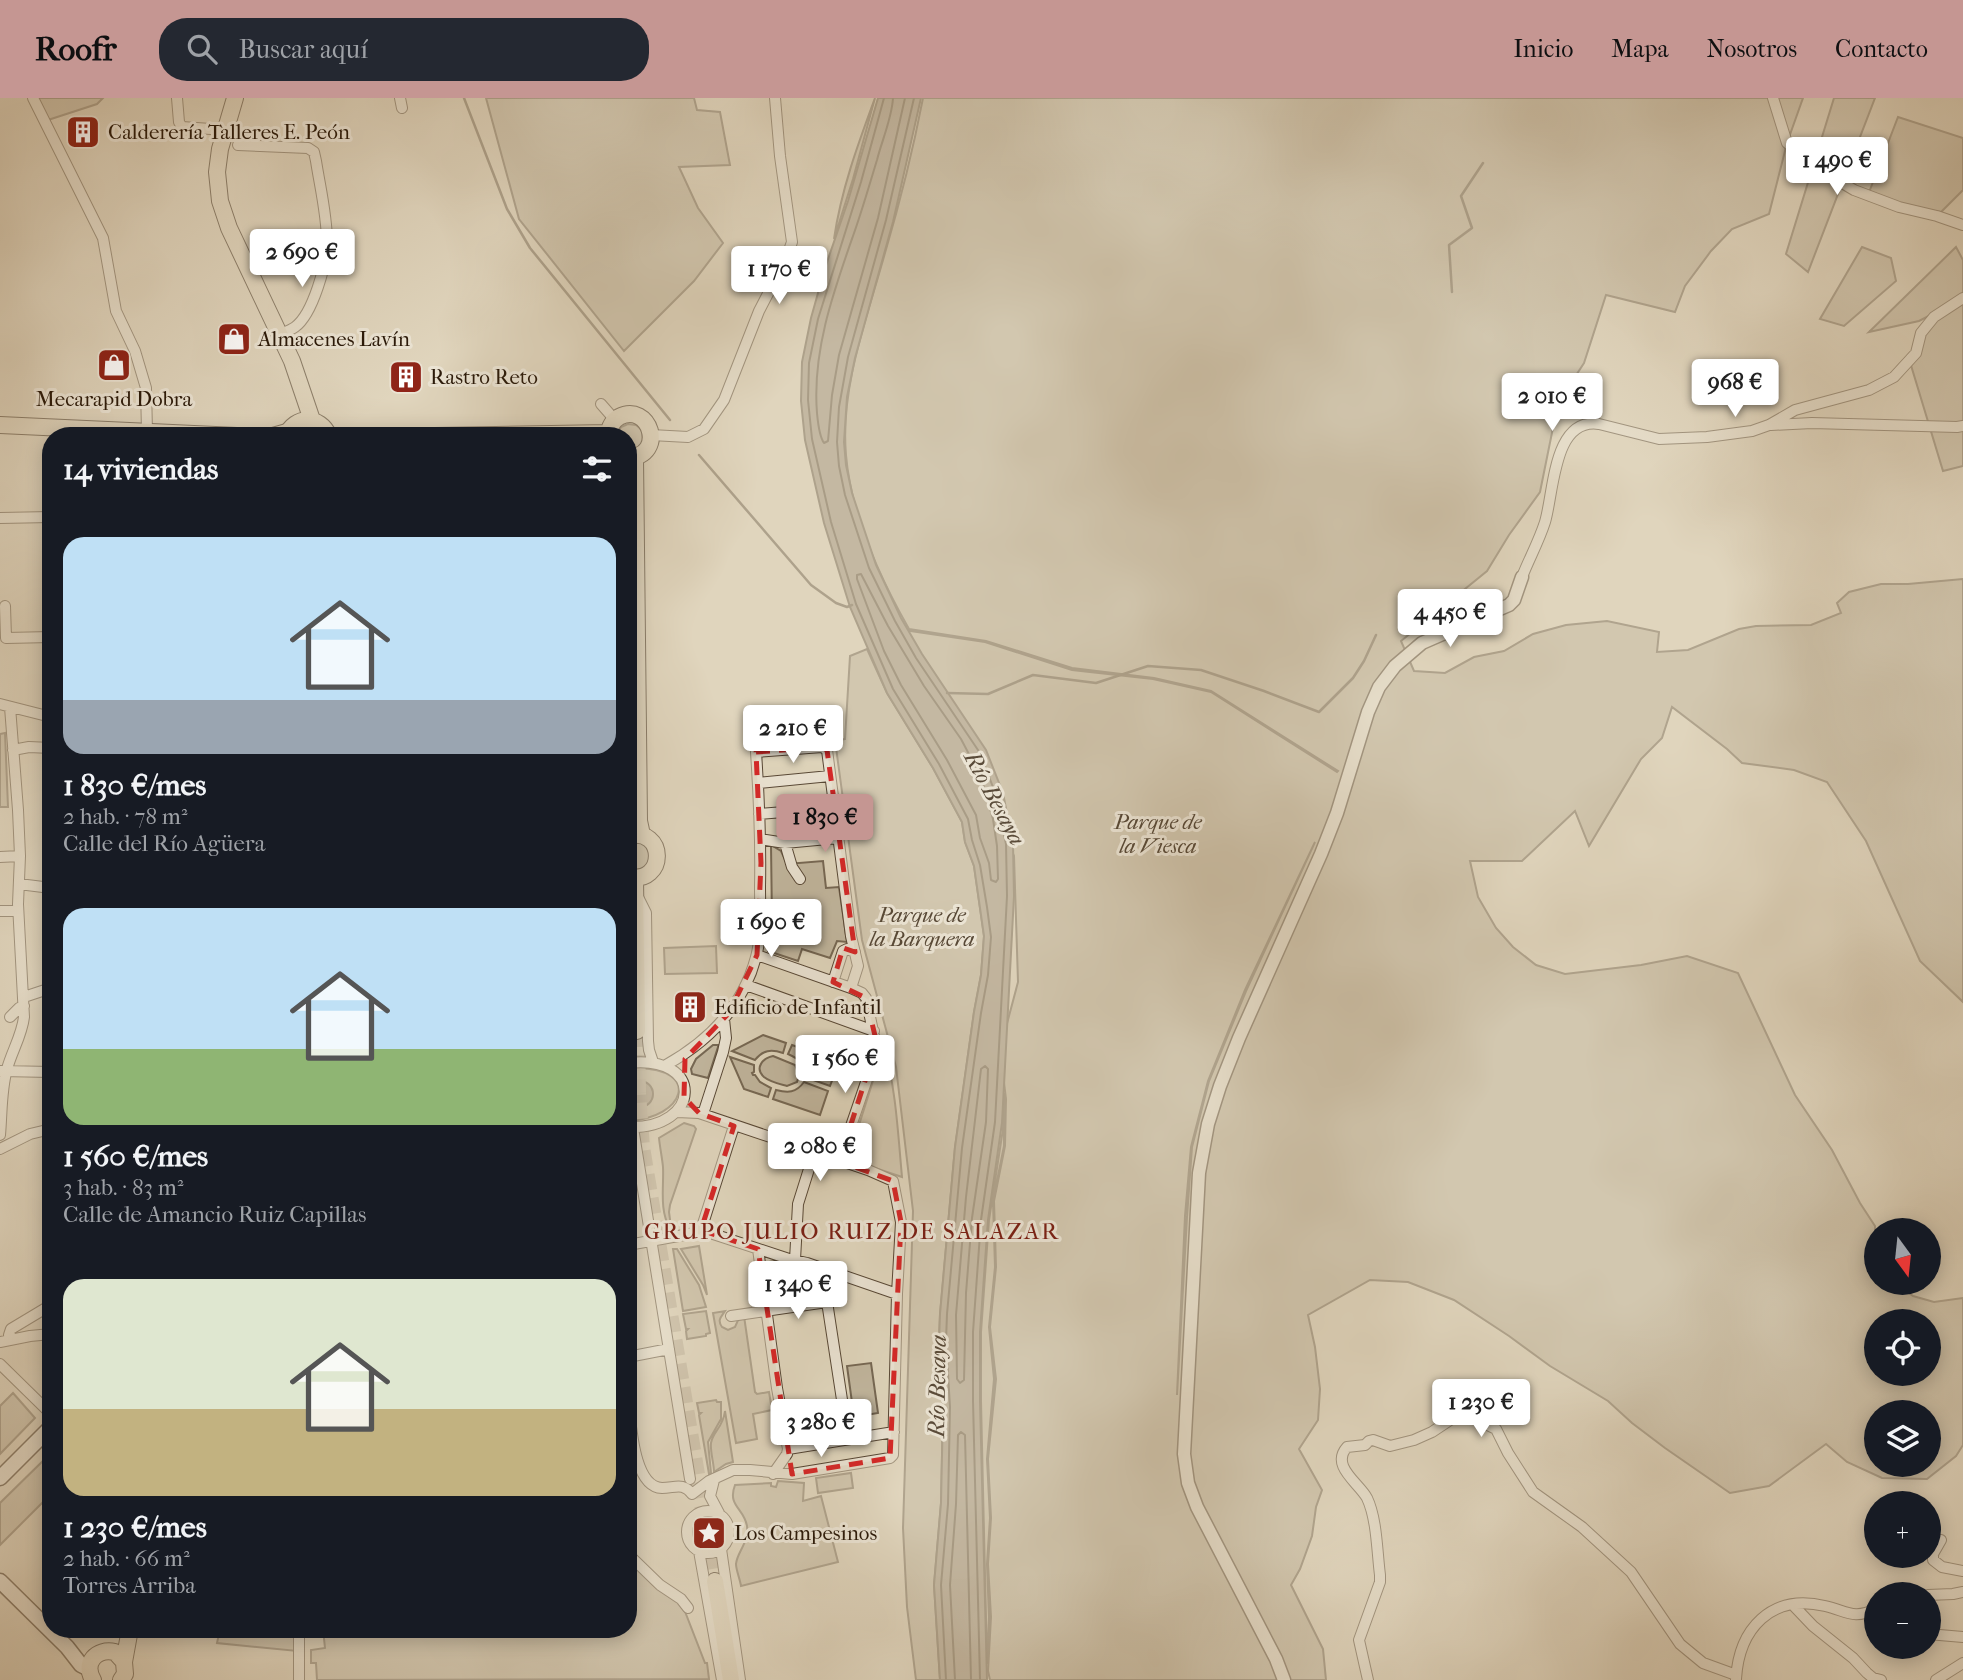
<!DOCTYPE html>
<html lang="es">
<head>
<meta charset="utf-8">
<style>
	body { margin:0; font-family:"IM FELL French Canon",serif; background:#242831; color:#f1f3f6; height:100vh; display:flex; flex-direction:column; font-size:26px; white-space:nowrap }
	* { box-sizing:border-box; margin:0 }
	p { font-size:23px; color:#9ea1a6 }
	.icon { flex:none; width:38px; height:38px; fill:none; stroke:currentColor; stroke-width:2; stroke-linecap:round; stroke-linejoin:round }
	.map { position:relative; flex:1; overflow:hidden }
	.drawer { position:absolute; left:42px; top:329px; width:595px; height:1211px; display:flex; flex-direction:column; background:#171b24; border-radius:28px; box-shadow:0 4px 18px #0003 }
	.drawer>* { flex:none }
	.needle { width:46px; rotate:165deg }
	.tools { position:absolute; left:1864px; top:1120px; display:grid; gap:14px }
	.tools a { display:grid; place-items:center; width:77px; height:77px; border-radius:50%; background:#171b24; box-shadow:0 4px 18px #0003; font-size:35px }
	.price { position:absolute; translate:-50% -60px; padding:0 16px; border-radius:7px; background:#fff; color:#222; font-size:23px; line-height:46px; filter:drop-shadow(0 2px 4px #0008) }
	.price::after { content:''; position:absolute; left:50%; top:42px; width:21px; height:16px; margin-left:-10px; background:inherit; clip-path:polygon(0 0,100% 0,50% 100%) }
	.price.selected { background:#c59692; color:#111 }
	ul { padding:0; list-style:none }
	li { display:grid; align-content:center; gap:14px; height:371px; padding:0 21px }
	li span { display:grid; place-items:center; height:217px; border-radius:21px; color:#555 }
	li>.icon { margin-inline-start:auto }
	span .icon { width:126px; height:126px; fill:#fffc; stroke-width:1 }
	li b { font-size:30px }
	h2 { display:flex; justify-content:space-between; align-items:center; height:84px; padding:0 21px; font-size:30px }
	header { display:flex; align-items:center; gap:42px; box-sizing:border-box; height:98px; padding:0 35px; background:#c59692; color:#111 }
	header strong { font-size:33px }
	nav { display:flex; gap:38px; margin-inline-start:auto; font-size:24px }
	.search { width:490px; height:63px; background:#242831; display:flex; align-items:center; gap:18px; box-sizing:border-box; padding:0 24px; border-radius:28px; color:#9ea1a6; font-size:26px }
	.map>svg:first-child { display:block }
	.green { fill:#c1b69e; stroke:#766854; stroke-width:2; fill-rule:evenodd }
	.water { fill:#a29680; stroke:#726450; stroke-width:2 }
	.lines { fill:none; stroke-linecap:round; stroke-linejoin:round }
	.shore { stroke:#665844; stroke-width:2 }
	.stream { stroke:#726450; stroke-width:2.5 }
	.primary-tunnel { stroke:#bcb099; stroke-width:16; stroke-dasharray:16 8; stroke-linecap:butt }
	.minor-casing { stroke:#584836; stroke-width:12 }
	.tertiary-casing { stroke:#584836; stroke-width:15 }
	.secondary-casing { stroke:#2a1909; stroke-width:17 }
	.primary-casing { stroke:#2a1909; stroke-width:18 }
	.trunk-casing { stroke:#2a1909; stroke-width:18 }
	.minor { stroke:#ebe4d4; stroke-width:10 }
	.tertiary { stroke:#ebe4d4; stroke-width:12 }
	.secondary { stroke:#ebe4d4; stroke-width:14 }
	.primary { stroke:#e0d6bd; stroke-width:16 }
	.trunk { stroke:#e0d6bd; stroke-width:16 }
	.marked { fill:none; stroke:#d62828; stroke-width:5; stroke-dasharray:14 9; stroke-linejoin:round }
	.labels { text-anchor:middle; stroke-width:6; stroke-linejoin:round; paint-order:stroke }
	.poi-label { font-size:21px; fill:#2a1909; stroke:#ebe4d4; text-anchor:start }
	.park-label { font-size:21px; font-style:italic; fill:#574836; stroke:#ebe4d4 }
	.water-label { font-size:23px; font-style:italic; fill:#5a4b39; stroke:#ebe4d4 }
	.neighbourhood-label { font-size:23px; letter-spacing:2px; fill:#7a1f14; stroke:#ebe4d4 }
</style>
</head>
<body>
<header>
<strong>Roofr</strong>
<div class="search"><svg class="icon" aria-label="search" viewBox="0 0 24 24"><circle cx="10" cy="10" r="6"/><path d="M15 15l6 6"/></svg>Buscar aquí</div>
<nav><a>Inicio</a><a>Mapa</a><a>Nosotros</a><a>Contacto</a></nav>
</header>
<div class="map">
<svg width="1963" height="1582" viewBox="0 0 1963 1582">
	<rect width="100%" height="100%" fill="#e0d6bd"/>
	<filter id="stains"><feTurbulence type="fractalNoise" baseFrequency=".00286" numOctaves="4"/><feColorMatrix values="0 0 0 0 .2 0 0 0 0 .09 0 0 0 0 .02 0 0 0 .5 -.17"/></filter>
	<radialGradient id="worn" r=".72"><stop offset=".6" stop-color="#630" stop-opacity="0"/><stop offset="1" stop-color="#630" stop-opacity=".3"/></radialGradient>
	<path class="green" d="M37 0H103L97 6 48 22Z
		M486 0H694L697 12 720 14 730 67 679 69 698 110 723 145 694 183 624 253 519 121Z
		M875 0 853 81 834 141C841 92 858 46 875 0Z
		M923 0H1803L1787 45 1769 116 1732 131 1711 153 1685 188 1675 214 1606 197 1584 265 1558 305 1540 394 1509 437 1487 473 1401 543 1414 573 1445 575 1474 559 1504 553 1533 536 1566 527 1607 523 1659 534 1657 554 1688 552 1739 531 1756 528 1811 527 1841 515 1837 505 1849 494 1881 486H1908L1963 481V904L1920 863 1866 743 1827 684 1794 672 1742 665 1727 651 1672 609 1662 640 1641 661 1589 748 1575 713 1522 763H1470L1478 799 1496 830 1513 849 1536 867 1565 876 1641 867 1687 858 1738 875 1795 997 1832 1052 1860 1105 1875 1128 1876 1185H1896L1913 1198 1934 1204 1963 1200V1347L1956 1358 1927 1381 1882 1380 1847 1364 1826 1346 1769 1388 1730 1395 1665 1350 1632 1325 1608 1303 1550 1268 1509 1238 1454 1202 1408 1184 1370 1182 1308 1217 1315 1249 1320 1291 1318 1322 1299 1351 1322 1392 1316 1409 1312 1438 1300 1471 1291 1487 1323 1551 1326 1582H990L988 1573 991 1519 988 1466 991 1420 988 1361 996 1281 990 1229 996 1169 994 1103 1005 1048 1006 1001 1000 952 1018 884 1014 758 996 714 897 531 985 544 1072 572 1153 581 1211 594 1337 674 1338 673 1211 593 1154 580 1072 570 986 543 909 531C880 480 851 417 846 357 840 289 867 220 885 155 900 104 913 52 923 0ZM1315 744 1246 893 1209 983 1192 1049 1187 1119 1177 1297 1185 1118 1191 1049 1208 983 1245 892ZM1876 1223H1928V1276H1876ZM1876 1314H1928V1367H1876Z
		M1834 0H1875L1808 174 1786 156Z
		M1898 19 1963 40V92L1937 118 1868 97Z
		M1862 149 1891 160 1896 183 1844 228 1820 221Z
		M1956 149 1963 162V368L1943 373 1910 264 1923 234 1956 204 1919 223 1869 234Z
		M628 326 636 327 642 332 643 347 628 354V338H616L621 329Z
		M867 551 887 595 933 670 962 724 965 744 974 768 984 838 981 877 974 914 955 1049 940 1216 939 1243 943 1309 941 1405 934 1487 940 1582H916L907 1509 903 1430 913 1113 896 969 862 842 835 642 845 641 850 558Z
		M5 635 8 709H0V636Z
		M634 743 644 745 651 757 646 770 628 773V745Z
		M771 747 781 753 787 766 823 763 826 790 839 789 847 844 837 843 830 860 802 851 798 863 768 853 772 823Z
		M716 848 717 875 665 876 664 850Z
		M763 937 786 945 783 955C771 951 763 952 755 962L732 953Z
		M713 947H718V949L708 980 692 976 691 971 696 961Z
		M792 947 839 964 830 988 805 979C807 966 799 961 788 956Z
		M884 948C896 991 898 1036 902 1079L857 1064 852 1049Z
		M773 958 795 967 799 977 797 984 787 988C780 986 770 984 764 979 754 970 763 960 773 958Z
		M730 959 754 967V974L752 975 753 977H755L760 984 771 990 768 999 744 991Z
		M637 970C702 971 685 1020 628 1023V971Z
		M804 984 828 993 820 1017 773 1001 776 992C788 995 796 995 804 984Z
		M1004 995V1048L993 1103 995 1169 989 1229 994 1281 987 1361 990 1420 987 1466 989 1519 987 1566 981 1303V1234L989 1122 1003 1031Z
		M684 1025 694 1028 696 1031 670 1107 669 1114 671 1129 670 1131C659 1111 664 1090 663 1069 662 1059 660 1050 659 1040Z
		M699 1148 707 1197 703 1187 681 1151Z
		M673 1151H677L699 1187 706 1209 683 1213Z
		M706 1213 710 1235 706 1236V1238L687 1241 686 1233 688 1231H686L683 1216Z
		M725 1213C721 1219 717 1222 722 1229L728 1232 735 1229 739 1220 744 1218 755 1294 757 1296 769 1294 772 1312 753 1316 757 1341 736 1345 713 1215Z
		M871 1265 878 1315 854 1319 847 1268Z
		M13 1295 35 1320 0 1356V1308Z
		M716 1302 717 1304H721V1321L708 1344 711 1375 709 1376 699 1317 701 1315H699L697 1305Z
		M725 1313 733 1364 726 1366 714 1374C714 1365 710 1354 711 1345 713 1333 723 1330 725 1313Z
		M51 1355V1396L0 1447V1405Z
		M851 1375 853 1390 818 1395 816 1380Z
		M778 1383 804 1385 803 1403 821 1398 838 1464 741 1488C740 1481 736 1472 736 1466 737 1454 749 1445 747 1428 744 1410 727 1408 735 1387L771 1385V1388L776 1389Z
		M692 1434a16 16 0 1 1 32 0a16 16 0 1 1-32 0Z
		M628 1461 673 1498 684 1511 705 1565H707L709 1581 317 1582 316 1565H311V1552L325 1550 323 1531H628Z
		M220 1531H297V1553L217 1545Z"/>
	<path class="water" d="M878 0H921L893 124 855 260 847 299 844 344 846 367 852 395 876 467 901 520 922 556 986 652 1003 695 1013 746 1014 798 1002 1025 988 1122 980 1234V1303L987 1582H940L934 1487 941 1405 943 1309 939 1243 940 1216 955 1049 974 914 981 877 984 838 974 768 965 744 962 724 933 670 887 595 850 509 824 425 805 342 801 303 802 264 811 220 825 170 848 103Z
		M627 996a13 13 0 1 1 26 0a13 13 0 1 1-26 0Z"/>
	<g class="lines">
		<path class="shore" d="M884 0 861 84 818 221 809 265 808 302 812 341 831 424 856 506 893 591 939 666 968 721 972 742 980 767 987 809 991 839 988 877 981 915 962 1050 947 1216 946 1243 950 1309 948 1406 941 1487 946 1582
			M893 0C892 20 882 42 877 62 869 88 862 113 853 138 833 195 812 254 817 315 818 325 819 338 824 345L828 343 832 297 839 257 878 120 905 0
			M914 0 886 122 848 259 839 309 837 344 839 368 845 397 869 470 895 523 916 560 980 655 996 697 1006 746 1007 798 995 1024 981 1122 973 1234V1303L980 1582
			M861 476 888 528 924 588 961 641 981 679 993 721 997 748 998 781 996 784 991 782 989 765 980 740 976 717 947 662 901 587 884 553 857 481V477Z
			M985 968 988 971 986 1024 972 1120 966 1195 964 1282 960 1285 957 1281 956 1217 966 1099 981 971Z
			M955 1582 950 1487 956 1406 958 1337 961 1334 965 1337 971 1582"/>
		<path class="stream" d="M464 0 507 111 530 150 670 322
			M1452 194 1449 147 1472 130 1461 98 1483 65
			M699 357 811 487 836 505 847 509 852 507
			M947 595 988 596 1033 577 1096 585 1148 568 1201 572 1264 593 1319 614 1353 580 1364 563 1376 537"/>
		<path class="primary-tunnel" d="M637 933 638 995 642 1049 715 1483"/>
		<g class="minor-casing">
			<path id="minor" d="M33 0 103 140 116 213 135 253 146 290 147 334
				M177 0 179 24 182 29 225 32
				M400 0 402 10
				M1773 0 1787 45 1817 70 1854 92 1899 109 1937 118 1963 127
				M238 47 308 50 314 54 316 63C320 89 327 117 327 144 327 165 313 216 295 229 291 232 285 234 280 236
				M601 306 615 322
				M1771 327 1812 325 1957 329 1963 328
				M651 337 688 339 704 331 713 318 724 302 759 213 786 161 792 144 780 58 775 0
				M0 420 51 419
				M1522 479C1529 461 1539 443 1545 424 1554 394 1553 319 1599 326L1659 341 1707 339 1752 333 1769 327 1795 312 1869 292 1894 279 1916 255 1921 235 1934 219 1963 200
				M5 508 6 540 51 539
				M0 606 51 619
				M13 652 29 649 51 650
				M758 685 830 678
				M759 716 834 710
				M760 741 785 745 838 740
				M785 745 792 769 800 781
				M0 759 20 758
				M19 786 51 790
				M638 799 646 815 648 943 649 952 653 964
				M0 813H18
				M757 857 851 890 862 895 866 900 877 952 839 1063
				M833 884 843 853 847 851 855 854
				M746 887 874 933
				M24 899 51 890
				M10 919 19 910 24 908
				M628 965C706 956 701 1031 629 1029
				M666 967C709 943 743 908 756 859 762 837 760 811 760 789 761 744 759 699 756 654L822 649 827 652 851 838 858 868 851 890
				M1 973 51 974
				M677 1014 699 1015 868 1072 893 1083 901 1124 897 1196 893 1357 890 1360 792 1376 750 1372H733L709 1383 692 1396
				M703 1016 723 954 726 940 724 921
				M633 1030 690 1381
				M0 1037C2 1015 1 992 7 971 12 953 22 937 24 919L18 806 20 758 18 712 10 609
				M0 1051 30 1036 51 1031
				M701 1132 734 1028
				M628 1147 695 1135 701 1132 789 1161 807 1165 897 1196
				M758 1151 777 1290 788 1351 787 1356 773 1376
				M51 1153 48 1162 51 1181
				M795 1162 798 1106 814 1055
				M760 1170 796 1166
				M822 1171 848 1341
				M731 1218 827 1204
				M10 1241 9 1237 11 1231 51 1207
				M0 1244 30 1238 51 1236
				M628 1259 669 1251
				M0 1266 51 1316
				M628 1303C631 1324 633 1389 662 1390 675 1390 683 1384 692 1396
				M788 1351 894 1334
				M714 1382 710 1398 719 1415
				M687 1434a21 21 0 1 1 42 0a21 21 0 1 1-42 0Z
				M1941 1442 1933 1456V1462L1942 1469 1963 1473
				M721 1451 740 1582
				M699 1453 722 1582
				M628 1456 660 1487 681 1501 688 1510
				M1928 1497 1953 1496 1963 1494
				M1793 1507 1813 1528 1853 1560 1867 1575 1873 1580 1881 1582
				M1928 1536 1963 1539
				M1736 1581C1739 1531 1771 1495 1825 1508 1847 1513 1853 1522 1876 1511
				M299 1582V1531
				M1368 1582 1359 1542 1380 1484V1477C1377 1454 1377 1421 1367 1400 1359 1385 1330 1368 1347 1349L1365 1347 1369 1343 1373 1342 1390 1348 1414 1342 1432 1334 1459 1316H1465L1496 1331 1508 1355 1533 1394 1582 1429 1631 1474 1680 1546 1703 1565 1736 1577
				M1936 1582 1963 1565"/>
		</g>
		<g class="tertiary-casing">
			<path id="tertiary" d="M1284 1582 1276 1561 1197 1409 1188 1385 1184 1356 1199 1075 1208 1026 1220 988 1239 940 1321 756 1337 715 1368 614 1379 589 1395 568 1422 545 1509 507 1514 502 1522 479"/>
		</g>
		<g class="secondary-casing">
			<path id="secondary" d="M0 1380 51 1329
				M0 1483 67 1549 81 1567 89 1571"/>
		</g>
		<g class="primary-casing">
			<path id="primary" d="M0 327 237 338
				M273 338 287 334
				M435 338 608 335
				M608 338C609 330 612 323 619 319 649 303 668 357 628 360
				M635 360 639 723 642 737
				M628 738C666 728 667 787 628 779
				M635 780 637 933
				M715 1483 731 1582"/>
		</g>
		<g class="trunk-casing">
			<path id="trunk" d="M235 0 220 51 217 74 220 103 229 130 292 263 312 322
				M286 338C295 317 320 317 329 338
				M93 1582C83 1565 96 1550 115 1554L124 1564
				M121 1582 125 1576 124 1564 130 1531"/>
		</g>
		<use href="#minor" class="minor"/>
		<use href="#tertiary" class="tertiary"/>
		<use href="#secondary" class="secondary"/>
		<use href="#primary" class="primary"/>
		<use href="#trunk" class="trunk"/>
	</g>
	<path d="M0 0H1963V1582H0ZM822 649 827 652 855 854 843 850 833 884 866 900 877 946 839 1063 893 1083 901 1124 890 1360 792 1376 758 1151 701 1132 734 1028 699 1015 684 999 685 961 729 915 757 857 761 765 756 654Z" fill="#e0d6bd" fill-opacity=".55" fill-rule="evenodd"/>
	<path class="marked" d="M822 649 827 652 855 854 843 850 833 884 866 900 877 946 839 1063 893 1083 901 1124 890 1360 792 1376 758 1151 701 1132 734 1028 699 1015 684 999 685 961 729 915 757 857 761 765 756 654Z"/>
	<defs>
		<g id="building-square" transform="scale(1.75)"><rect x="-9" y="-9" width="18" height="18" rx="4" fill="#8f2418" stroke="#ebe4d4"/><path d="M-4-6H4V6H1V3H-1V6H-4ZM-2.5-4.3h1.7v1.8h-1.7ZM.8-4.3h1.7v1.8H.8ZM-2.5-1h1.7V.8h-1.7ZM.8-1h1.7V.8H.8Z" fill="#fff"/></g>
		<g id="shop-square" transform="scale(1.75)"><rect x="-9" y="-9" width="18" height="18" rx="4" fill="#8f2418" stroke="#ebe4d4"/><path d="M-5-2.5h2.3a2.7 3.5 0 0 1 5.4 0H5L5.5 6h-11ZM-1.5-2.5h3a1.5 2.3 0 0 0-3 0Z" fill="#fff"/></g>
		<g id="sight-square" transform="scale(1.75)"><rect x="-9" y="-9" width="18" height="18" rx="4" fill="#8f2418" stroke="#ebe4d4"/><path d="M0-6L1.8-2.2L6-1.7L2.9 1.2L3.7 5.4L0 3.3L-3.7 5.4L-2.9 1.2L-6-1.7L-1.8-2.2Z" fill="#fff"/></g>
	</defs>
	<g fill-rule="evenodd">
		<use href="#building-square" x="83" y="34"/>
		<use href="#shop-square" x="234" y="241"/>
		<use href="#shop-square" x="114" y="267"/>
		<use href="#building-square" x="406" y="279"/>
		<use href="#building-square" x="690" y="909"/>
		<use href="#sight-square" x="709" y="1435"/>
	</g>
	<g class="labels">
		<g class="poi-label">
			<text x="108" y="41">Calderería Talleres E. Peón</text>
			<text x="258" y="248">Almacenes Lavín</text>
			<text x="430" y="286">Rastro Reto</text>
			<text x="114" y="308" text-anchor="middle">Mecarapid Dobra</text>
			<text x="714" y="916">Edificio de Infantil</text>
			<text x="734" y="1442">Los Campesinos</text>
		</g>
		<g class="park-label">
			<text x="1158" y="731">Parque de<tspan x="1158" dy="24">la Viesca</tspan></text>
			<text x="922" y="824">Parque de<tspan x="922" dy="24">la Barquera</tspan></text>
		</g>
		<g class="water-label">
			<text transform="translate(995 700) rotate(62)" y="8">Río Besaya</text>
			<text transform="translate(937 1288) rotate(-89)" y="8">Río Besaya</text>
		</g>
		<g class="neighbourhood-label">
			<text x="852" y="1141">GRUPO JULIO RUIZ DE SALAZAR</text>
		</g>
	</g>
	<rect width="100%" height="100%" filter="url(#stains)"/>
	<rect width="100%" height="100%" fill="url(#worn)"/>
</svg>
<div class="tools">
<a><svg class="needle" viewBox="-14 -14 28 28"><path d="M0-13l5 13h-10z" fill="#e53935"/><path d="M0 13l5-13h-10z" fill="#9ea1a6"/></svg></a>
<a><svg class="icon" aria-label="locate" viewBox="0 0 24 24"><circle cx="12" cy="12" r="6"/><path d="M12 2v4M12 18v4M2 12h4M18 12h4"/></svg></a>
<a><svg class="icon" aria-label="layers" viewBox="0 0 24 24"><path d="M12 4l9 5-9 5-9-5zM3 14l9 5 9-5"/></svg></a>
<a>+</a>
<a>−</a>
</div>
<b class="price" style="left:1837px;top:99px">1 490 €</b>
<b class="price" style="left:302px;top:191px">2 690 €</b>
<b class="price" style="left:779px;top:208px">1 170 €</b>
<b class="price" style="left:1735px;top:321px">968 €</b>
<b class="price" style="left:1552px;top:335px">2 010 €</b>
<b class="price" style="left:1450px;top:551px">4 450 €</b>
<b class="price" style="left:793px;top:667px">2 210 €</b>
<b class="price selected" style="left:825px;top:756px">1 830 €</b>
<b class="price" style="left:771px;top:861px">1 690 €</b>
<b class="price" style="left:845px;top:997px">1 560 €</b>
<b class="price" style="left:820px;top:1085px">2 080 €</b>
<b class="price" style="left:798px;top:1223px">1 340 €</b>
<b class="price" style="left:1481px;top:1341px">1 230 €</b>
<b class="price" style="left:821px;top:1361px">3 280 €</b>
<section class="drawer">
<h2>14 viviendas<svg class="icon" aria-label="filters" viewBox="0 0 24 24"><path d="M4 7h16M4 17h16"/><circle cx="9" cy="7" r="2"/><circle cx="15" cy="17" r="2"/></svg></h2>
<ul>
<li><span style="background:linear-gradient(#bfe0f5 75%,#9aa5b1 0)"><svg class="icon" aria-label="home" viewBox="0 0 24 24"><path d="M3 11l9-7 9 7M6 9v11h12V9"/></svg></span><div><b>1 830 €/mes</b><p>2 hab. · 78 m²</p><p>Calle del Río Agüera</p></div></li>
<li><span style="background:linear-gradient(#bfe0f5 65%,#8fb573 0)"><svg class="icon" aria-label="home" viewBox="0 0 24 24"><path d="M3 11l9-7 9 7M6 9v11h12V9"/></svg></span><div><b>1 560 €/mes</b><p>3 hab. · 83 m²</p><p>Calle de Amancio Ruiz Capillas</p></div></li>
<li><span style="background:linear-gradient(#dfe7d0 60%,#c2b280 0)"><svg class="icon" aria-label="home" viewBox="0 0 24 24"><path d="M3 11l9-7 9 7M6 9v11h12V9"/></svg></span><div><b>1 230 €/mes</b><p>2 hab. · 66 m²</p><p>Torres Arriba</p></div></li>
</ul>
</section>
</div>
</body>
</html>
